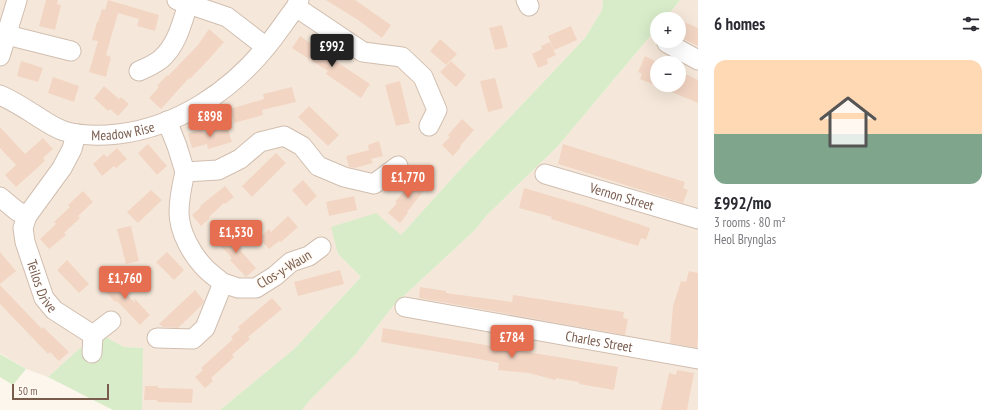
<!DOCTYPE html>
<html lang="en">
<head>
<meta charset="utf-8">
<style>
	body { margin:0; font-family:"PT Sans Narrow",sans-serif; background:#f2f2f3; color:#2b2b33; height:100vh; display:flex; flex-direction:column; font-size:15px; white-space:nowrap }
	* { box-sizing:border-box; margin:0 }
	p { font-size:13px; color:#7c7c81 }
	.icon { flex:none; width:22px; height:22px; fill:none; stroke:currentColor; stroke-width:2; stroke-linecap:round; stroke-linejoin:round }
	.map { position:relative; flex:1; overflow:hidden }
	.drawer { display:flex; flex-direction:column; background:#fff; width:300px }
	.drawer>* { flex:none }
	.buttons { position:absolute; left:650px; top:12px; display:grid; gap:8px }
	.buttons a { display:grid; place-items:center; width:36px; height:36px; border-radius:50%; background:#fff; box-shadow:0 4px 16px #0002; font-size:20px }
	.scale { position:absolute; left:12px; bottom:10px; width:97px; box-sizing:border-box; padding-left:4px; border:2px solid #7a5c4d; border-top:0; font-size:11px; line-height:14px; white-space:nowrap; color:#7a5c4d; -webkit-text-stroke:3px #fffaf3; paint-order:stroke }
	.price { position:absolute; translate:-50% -34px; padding:0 9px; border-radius:4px; background:#e76f51; color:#fff; font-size:13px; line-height:26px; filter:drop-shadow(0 1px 2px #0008) }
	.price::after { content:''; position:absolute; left:50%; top:24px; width:12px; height:9px; margin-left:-6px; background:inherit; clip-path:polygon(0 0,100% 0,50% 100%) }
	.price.selected { background:#222; color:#fff }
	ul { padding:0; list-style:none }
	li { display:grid; align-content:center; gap:8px; height:212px; padding:0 16px }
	li span { display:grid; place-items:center; height:124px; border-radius:12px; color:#555 }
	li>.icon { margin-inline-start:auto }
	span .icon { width:72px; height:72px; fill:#fffc; stroke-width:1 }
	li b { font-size:17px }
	h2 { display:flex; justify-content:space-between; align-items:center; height:48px; padding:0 16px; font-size:17px }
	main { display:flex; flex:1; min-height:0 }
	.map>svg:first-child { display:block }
	.residential { fill:#f5e8da; fill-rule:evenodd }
	.green { fill:#d8ecc9 }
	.building { fill:#f3d5c3 }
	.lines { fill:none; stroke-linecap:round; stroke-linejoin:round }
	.minor-casing { stroke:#d1beb0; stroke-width:21 }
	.minor { stroke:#fff; stroke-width:19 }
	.labels { text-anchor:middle; stroke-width:3; stroke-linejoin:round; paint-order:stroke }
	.street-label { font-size:14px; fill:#7a5c4d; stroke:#fffaf3 }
</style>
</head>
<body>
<main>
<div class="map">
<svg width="698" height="410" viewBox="0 0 698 410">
	<rect width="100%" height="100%" fill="#fdf6ec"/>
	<path class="residential" d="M0 0H603L602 10 585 38 456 174 401 235 338 254 361 277 294 349 220 410H142V348L124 347 104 336 79 349 48 377 26 369 0 353Z
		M680 0H698V410H302L310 400 356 354 393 306 475 230 487 215 558 146 657 28V41H679V19H665ZM657 63H679V85H657Z"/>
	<path class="green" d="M603 0H680L665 19H657V28L558 146 487 215 475 230 393 306 356 354 310 400 302 410H220L294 349 361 277 338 254 331 227 376 213 401 235 456 174 585 38 602 10Z
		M104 336 124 347 143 348 142 410H113L48 377 79 349Z
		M0 354 26 369 13 385 0 377Z"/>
	<path class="building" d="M46 0H58L57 4 61 5 55 30 39 26Z
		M108 0 159 15 155 31 137 26 139 19 118 13 106 55 111 57 106 77 89 72 98 41 92 40 97 22H98L102 9 105 10Z
		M326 0H355L391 25 382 38 358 20Z
		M679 20 698 28V46L679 37Z
		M502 25 508 47 495 50 489 28Z
		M571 26 577 40 554 50 548 36Z
		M209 29 224 42 210 58 190 79 189 78 161 109 149 98 159 87 157 86 167 75 168 76 198 45Z
		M300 36 325 53V54L370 84 361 98 326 74 328 71 292 48Z
		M440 39 457 54 446 65 430 51Z
		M550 42 556 55 547 59 548 64 538 68 532 54 542 49 541 46Z
		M645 56 657 62V86L640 79 642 74 638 72Z
		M21 61 43 68 38 82 17 76Z
		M451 61 466 75 456 87 440 72Z
		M679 71 698 80V103L657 86 679 85Z
		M53 77 79 86 74 102 48 93Z
		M495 78 503 108 488 112 480 81Z
		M400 81 410 123 396 126 385 85Z
		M104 86 119 99 121 97 129 104 118 116 110 109 108 111 94 98Z
		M292 87 296 102 262 110 263 115 234 123 230 109 264 99 263 94Z
		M309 106 339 135 328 146 298 117Z
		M462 119 474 130 460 146 461 147 453 156 442 145 450 137 448 135Z
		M227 126 232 142 208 149 207 144 192 148 188 134 202 129 204 133Z
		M0 127 25 154 43 138 53 149 43 158 45 161 16 187 5 175 16 165 0 148Z
		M379 141 383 156 371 159 373 163 355 168 349 167 346 156 369 150 368 145Z
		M148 144 167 166 157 175 138 153Z
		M563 144 685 182 683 188 688 190 683 203 558 164Z
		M117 148 127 159 116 168 114 166 102 176 93 164 104 154 107 157Z
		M276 153 286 163 252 197 242 186Z
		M417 175 428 185 407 212 408 213 400 223 388 213 397 203 395 202Z
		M303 180 317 196 306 206 292 190Z
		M225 186 234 197 225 204 224 203 209 217 210 218 201 226 192 215 201 207 200 206Z
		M524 188 582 205 650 228 646 240 641 238 638 246 551 219 552 217 519 208Z
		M151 190 162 200 138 223 127 212Z
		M83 191 93 202 78 216 80 218 64 233 66 235 49 249 40 239 56 224 54 222 70 207 68 205Z
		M354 196 357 210 329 216 326 202Z
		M288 216 298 227 281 242 279 241 269 249 259 238 269 229 271 232Z
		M131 226 139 261 126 264 117 229Z
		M226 231 242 249 240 250 256 268 246 277 230 260 232 258 216 241Z
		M0 252 16 271 0 284Z
		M167 252 184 270 174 280 156 262Z
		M67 260 89 284 79 293 57 270Z
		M340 270 344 284 298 296 294 282Z
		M689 271 698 273V340L697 348 670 343 673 306 681 281 686 282Z
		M108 275 135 303 134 298 150 315 140 325 117 301 115 302 99 284Z
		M0 285 42 329 43 327 69 352 59 361 50 352 48 354 0 304Z
		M420 287 446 291V293L512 302 513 295 624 312 623 318 628 319 625 335 419 298Z
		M195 290 204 301 202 305 178 328 163 327 159 324Z
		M272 298 282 309 248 337 250 339 232 355 234 357 211 378 213 381 205 388 195 377 203 370 201 368 233 339 231 337 240 329 238 327Z
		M383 328 618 367 614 390 579 384V382L568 380 556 378 555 380 529 373 498 370 499 363 479 359 381 342Z
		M677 370 694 373 687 410H661L669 373 676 375Z
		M145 386H158V388L193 389 192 403 157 402V400H144Z"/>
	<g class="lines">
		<g class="minor-casing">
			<g id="minor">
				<path d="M177 0 227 17 266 47"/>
				<path d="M526 0 529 6"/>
				<path d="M296 7 363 52 402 57 423 77 437 110 429 126"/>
				<path d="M7 35 71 51"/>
				<path d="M667 43 698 60"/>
				<path d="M0 56 17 0"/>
				<path d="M139 71C146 68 155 64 161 59 177 45 182 23 188 4"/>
				<path id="s1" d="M0 95C11 100 21 106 32 113 42 119 52 127 64 131 81 136 100 136 118 134 177 127 230 92 267 46 277 34 286 20 296 7L299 0"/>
				<path d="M167 121 177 146 185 172 218 170 240 159 260 142 284 136 302 146 318 166 344 177 374 184 398 166"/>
				<path id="s2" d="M545 174 698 219"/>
				<path d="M0 197 17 211 27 216 62 168 72 149 76 134"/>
				<path id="s3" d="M27 216 23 228 25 242 44 298 54 310 93 335"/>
				<path d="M223 283 238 288H256L275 276 291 262 309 256 321 247"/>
				<path id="s4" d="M405 307 698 359"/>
				<path d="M157 338 193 339 205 328 223 283C218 279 211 274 206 269 192 255 179 232 179 212 179 199 182 185 185 172"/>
				<path d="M92 353 93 335 111 321"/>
			</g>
		</g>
		<use href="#minor" class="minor"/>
	</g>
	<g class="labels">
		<g class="street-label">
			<text dy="5" stroke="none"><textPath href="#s1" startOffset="133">Meadow Rise</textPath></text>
			<text dy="5" stroke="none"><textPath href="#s2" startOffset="80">Vernon Street</textPath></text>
			<text transform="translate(284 269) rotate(-31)" y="5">Clos-y-Waun</text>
			<text dy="5" stroke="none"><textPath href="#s3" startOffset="74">Teilos Drive</textPath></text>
			<text dy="5" stroke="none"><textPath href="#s4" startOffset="197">Charles Street</textPath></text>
		</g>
	</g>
</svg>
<div class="buttons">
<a>+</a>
<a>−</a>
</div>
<div class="scale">50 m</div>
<b class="price selected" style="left:332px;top:68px">£992</b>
<b class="price" style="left:210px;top:138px">£898</b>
<b class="price" style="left:408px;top:199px">£1,770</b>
<b class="price" style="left:236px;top:254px">£1,530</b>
<b class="price" style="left:125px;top:300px">£1,760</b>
<b class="price" style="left:512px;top:359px">£784</b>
</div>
<section class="drawer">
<h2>6 homes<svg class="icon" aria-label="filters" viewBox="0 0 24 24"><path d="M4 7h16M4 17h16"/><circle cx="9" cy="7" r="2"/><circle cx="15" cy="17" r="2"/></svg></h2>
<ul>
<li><span style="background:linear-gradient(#ffd9b3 60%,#7fa58c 0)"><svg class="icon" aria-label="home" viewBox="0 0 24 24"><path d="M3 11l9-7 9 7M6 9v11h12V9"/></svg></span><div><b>£992/mo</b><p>3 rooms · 80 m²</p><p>Heol Brynglas</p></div></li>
</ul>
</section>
</main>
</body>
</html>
